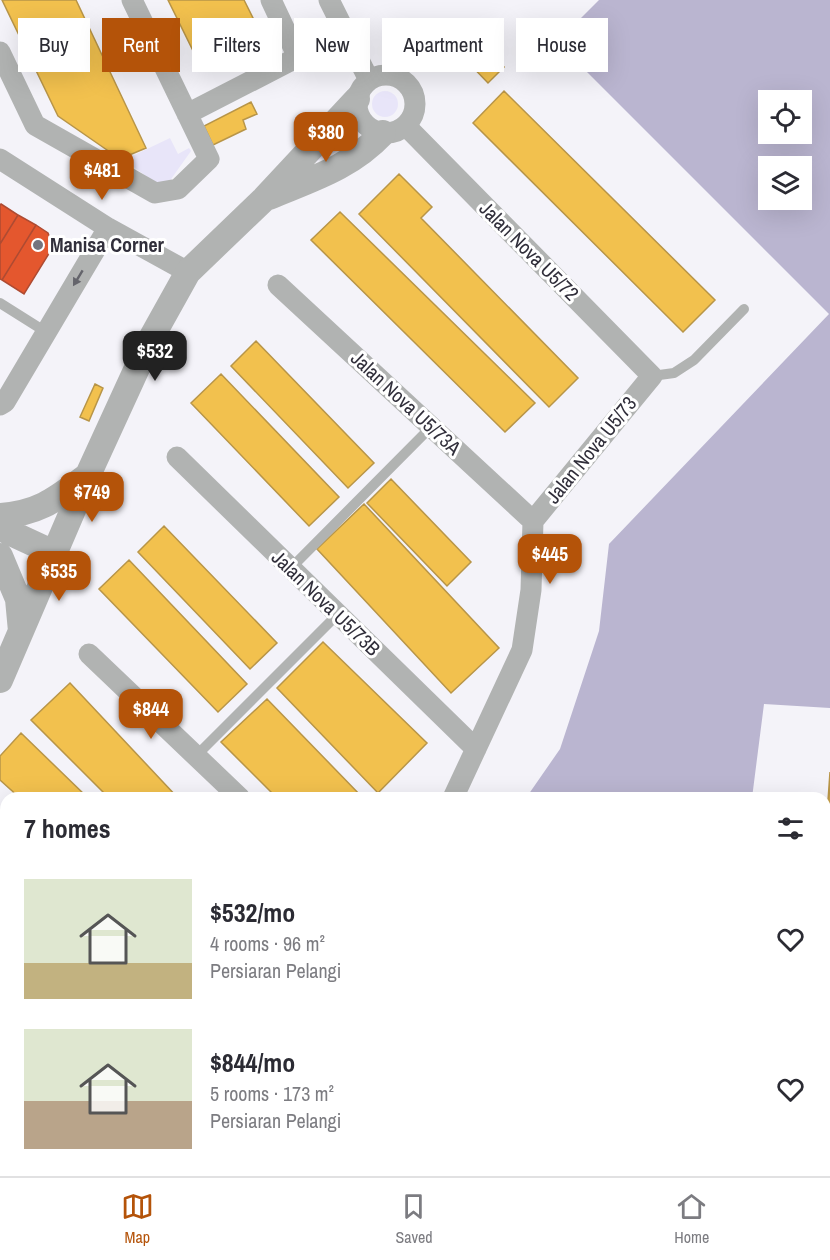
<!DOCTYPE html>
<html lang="en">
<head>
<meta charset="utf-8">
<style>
	body { margin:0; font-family:"Archivo Narrow",sans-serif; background:#f7f7f7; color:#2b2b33; height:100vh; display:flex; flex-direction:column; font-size:22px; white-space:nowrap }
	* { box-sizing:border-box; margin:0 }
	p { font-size:20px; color:#7c7c81 }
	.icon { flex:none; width:33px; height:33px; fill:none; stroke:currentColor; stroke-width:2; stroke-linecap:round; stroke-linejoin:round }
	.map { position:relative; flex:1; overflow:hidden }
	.sheet { position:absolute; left:0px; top:792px; width:831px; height:384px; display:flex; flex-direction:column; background:#fff; border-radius:18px 18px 0 0; box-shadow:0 6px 24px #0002 }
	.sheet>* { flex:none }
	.banner { position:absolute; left:18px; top:18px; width:795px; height:54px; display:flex; gap:12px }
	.fabs { position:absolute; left:758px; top:90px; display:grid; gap:12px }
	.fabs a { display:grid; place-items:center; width:54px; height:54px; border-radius:0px; background:#fff; box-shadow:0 6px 24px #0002; font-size:30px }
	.price { position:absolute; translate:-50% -51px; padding:0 14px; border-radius:12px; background:#b45309; color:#fff; font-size:20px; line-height:39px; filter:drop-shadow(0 2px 3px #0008) }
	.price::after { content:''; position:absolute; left:50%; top:36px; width:18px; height:14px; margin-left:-9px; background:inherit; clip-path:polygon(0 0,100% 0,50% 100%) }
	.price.active { background:#222; color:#fff }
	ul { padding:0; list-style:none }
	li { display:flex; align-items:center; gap:18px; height:150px; padding:0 24px }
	li span { display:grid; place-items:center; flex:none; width:168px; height:120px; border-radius:0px; color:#555 }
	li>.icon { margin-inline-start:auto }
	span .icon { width:72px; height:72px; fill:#fffc; stroke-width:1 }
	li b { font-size:26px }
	h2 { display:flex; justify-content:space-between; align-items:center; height:72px; padding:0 24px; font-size:26px }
	.pill { padding:0 21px; border-radius:0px; background:#fff; box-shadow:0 6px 24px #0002; font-size:21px; line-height:54px }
	.pill.active { background:#b45309; color:#fff }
	.menu { display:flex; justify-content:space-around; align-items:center; height:84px; border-top:2px solid #e1e1e2; background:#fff; font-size:16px; color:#7c7c81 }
	.menu a { display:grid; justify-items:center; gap:3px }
	.menu .active { color:#b45309 }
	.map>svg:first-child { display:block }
	.green { fill:#e8e5f9 }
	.water { fill:#bab5d0; fill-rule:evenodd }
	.homes { fill:#f2c14e; stroke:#b89548; stroke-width:1.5 }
	.shops { fill:#e4572e; stroke:#ae4b32; stroke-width:1.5 }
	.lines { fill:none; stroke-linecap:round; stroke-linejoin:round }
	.service { stroke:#b1b3b2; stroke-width:10 }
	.minor { stroke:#b1b3b2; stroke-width:21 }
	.tertiary { stroke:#b1b3b2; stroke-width:26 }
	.oneway { fill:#64646b }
	.poi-dot { fill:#75747e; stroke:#fff; stroke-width:2 }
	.labels { text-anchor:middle; stroke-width:6; stroke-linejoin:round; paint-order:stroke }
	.poi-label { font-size:20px; font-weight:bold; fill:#312f3b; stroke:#fff; text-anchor:start }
	.street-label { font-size:20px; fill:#312f3b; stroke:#fff }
</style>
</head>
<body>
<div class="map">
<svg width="830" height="1176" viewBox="0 0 830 1176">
	<rect width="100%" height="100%" fill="#f4f3f9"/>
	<path class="green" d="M372 104a13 13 0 1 1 26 0a13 13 0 1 1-26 0Z
		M350 123 358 133 355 141 294 173Z
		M170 138 178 154 189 148 191 151 164 189 124 160Z"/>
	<path class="water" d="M599 0H830V708L764 704 752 798H526L560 749 599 631 609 544 829 314 577 62 573 26ZM768 100H801V134H768ZM768 166H801V200H768Z"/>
	<path class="homes" d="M2 0H76L146 148 120 159 58 116Z
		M168 0H244L265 42 203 71Z
		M478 41 504 67 488 83 462 56Z
		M504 91 715 300 683 332 473 123Z
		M251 102 257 114 243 120 246 129 213 145 204 126Z
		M399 174 432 207 421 218 578 378 549 407 359 214Z
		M340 212 535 403 505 432 311 240Z
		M256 341 374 463 348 488 231 366Z
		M221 374 339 497 309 526 191 403Z
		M95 384 103 388 89 421 80 417Z
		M391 479 471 562 447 586 367 503Z
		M364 504 499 648 451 693 317 549Z
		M164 526 277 643 250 669 138 552Z
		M129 560 247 684 218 712 99 589Z
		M323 642 427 743 378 793 277 688Z
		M70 683 178 798H109L31 720Z
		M267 699 363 798H277L221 742Z
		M21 733 88 798H20L0 780V756Z
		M830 772V844H825Z
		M0 894 6 900V970L0 964Z
		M825 902 830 903V960H825Z
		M825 974H830V1039L825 1038Z
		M0 984 6 990V1070L0 1064Z
		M825 1074H830V1147H825Z
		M0 1152 6 1158V1170H16L10 1176H0Z
		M825 1165 830 1166V1176H800V1170H825Z
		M105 1170H171L174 1176H108Z
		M186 1170H262L265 1176H189Z
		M320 1170H389L392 1176H323Z
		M407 1170H445L433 1176H411Z"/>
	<path class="shops" d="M1 204 18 215 0 244V205Z
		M18 215 36 225 2 280 0 279V244Z
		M36 225 48 233 53 247 24 294 2 280Z"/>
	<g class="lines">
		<path class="service" d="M0 303 46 332
			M652 376 674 373 694 360 744 309
			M291 568 432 426
			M196 756 338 614
			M48 1176 56 1170"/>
		<path class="minor" d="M329 0 369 80
			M0 52 35 125 155 193 178 189 209 159 132 0
			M357 104a29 29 0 1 1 58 0a29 29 0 1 1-58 0Z
			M187 114 296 58 295 51 271 0
			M406 126 652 376 533 521 531 590 522 650 453 798
			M0 159 108 228 188 272
			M278 285 533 521
			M0 405 5 402 108 228
			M177 457 476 749
			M89 654 240 798
			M0 829 6 835
			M825 870 830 869
			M825 1054 830 1055
			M0 1100 6 1106
			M69 1170 73 1176
			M297 1170 301 1176
			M509 1170 512 1176
			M765 1176 766 1170"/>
		<path class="tertiary" d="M269 197C312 179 350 168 383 133
			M0 516C40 513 56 499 87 476
			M0 528 56 554
			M0 556 18 599 21 631
			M0 680 88 475 149 342 188 272 263 200 357 99"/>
	</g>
	<defs><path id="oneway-solid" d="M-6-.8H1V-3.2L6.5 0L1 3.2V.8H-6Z" transform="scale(1.5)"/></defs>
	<use class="oneway" href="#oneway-solid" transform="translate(78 278) rotate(121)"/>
	<circle class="poi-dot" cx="38" cy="245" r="6"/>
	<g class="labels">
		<g class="poi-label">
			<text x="50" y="252">Manisa Corner</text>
		</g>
		<g class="street-label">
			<text transform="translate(529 251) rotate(45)" y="7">Jalan Nova U5/72</text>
			<text transform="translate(406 403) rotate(43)" y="7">Jalan Nova U5/73A</text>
			<text transform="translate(591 450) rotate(-51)" y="7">Jalan Nova U5/73</text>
			<text transform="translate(326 603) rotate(44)" y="7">Jalan Nova U5/73B</text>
		</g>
	</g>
</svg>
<div class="fabs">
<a><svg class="icon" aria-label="locate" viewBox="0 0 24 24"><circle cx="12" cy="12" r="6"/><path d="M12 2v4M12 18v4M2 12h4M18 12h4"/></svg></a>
<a><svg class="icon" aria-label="layers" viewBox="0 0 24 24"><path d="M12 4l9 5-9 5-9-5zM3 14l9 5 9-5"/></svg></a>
</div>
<b class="price" style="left:326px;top:163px">$380</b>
<b class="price" style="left:102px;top:201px">$481</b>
<b class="price active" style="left:155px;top:382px">$532</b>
<b class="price" style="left:92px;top:523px">$749</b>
<b class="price" style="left:550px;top:585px">$445</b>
<b class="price" style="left:59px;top:602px">$535</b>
<b class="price" style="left:151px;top:740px">$844</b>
<div class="banner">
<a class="pill">Buy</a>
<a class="pill active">Rent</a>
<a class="pill">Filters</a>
<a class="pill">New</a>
<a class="pill">Apartment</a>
<a class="pill">House</a>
</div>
<section class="sheet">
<h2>7 homes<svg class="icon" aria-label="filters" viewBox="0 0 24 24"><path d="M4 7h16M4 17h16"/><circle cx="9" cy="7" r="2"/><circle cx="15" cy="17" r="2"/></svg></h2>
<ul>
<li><span style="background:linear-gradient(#dfe7d0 70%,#c2b280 0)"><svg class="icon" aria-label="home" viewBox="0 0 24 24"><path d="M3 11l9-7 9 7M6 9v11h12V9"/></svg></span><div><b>$532/mo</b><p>4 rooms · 96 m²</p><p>Persiaran Pelangi</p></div><svg class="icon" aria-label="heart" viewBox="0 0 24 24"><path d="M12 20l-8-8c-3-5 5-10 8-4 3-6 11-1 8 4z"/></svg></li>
<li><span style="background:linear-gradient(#dfe7d0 60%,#b9a48a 0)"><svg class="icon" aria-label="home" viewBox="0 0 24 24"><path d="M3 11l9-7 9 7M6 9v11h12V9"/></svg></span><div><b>$844/mo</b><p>5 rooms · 173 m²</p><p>Persiaran Pelangi</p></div><svg class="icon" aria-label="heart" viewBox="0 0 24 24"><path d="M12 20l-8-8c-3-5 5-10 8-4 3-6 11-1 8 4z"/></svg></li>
</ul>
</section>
</div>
<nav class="menu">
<a class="active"><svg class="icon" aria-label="map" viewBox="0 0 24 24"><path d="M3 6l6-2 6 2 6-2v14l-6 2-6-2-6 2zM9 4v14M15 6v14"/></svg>Map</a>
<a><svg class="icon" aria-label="saved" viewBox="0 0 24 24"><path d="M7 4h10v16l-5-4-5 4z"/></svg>Saved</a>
<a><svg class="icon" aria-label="home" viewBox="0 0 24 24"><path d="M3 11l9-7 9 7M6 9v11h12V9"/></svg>Home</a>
</nav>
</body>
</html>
